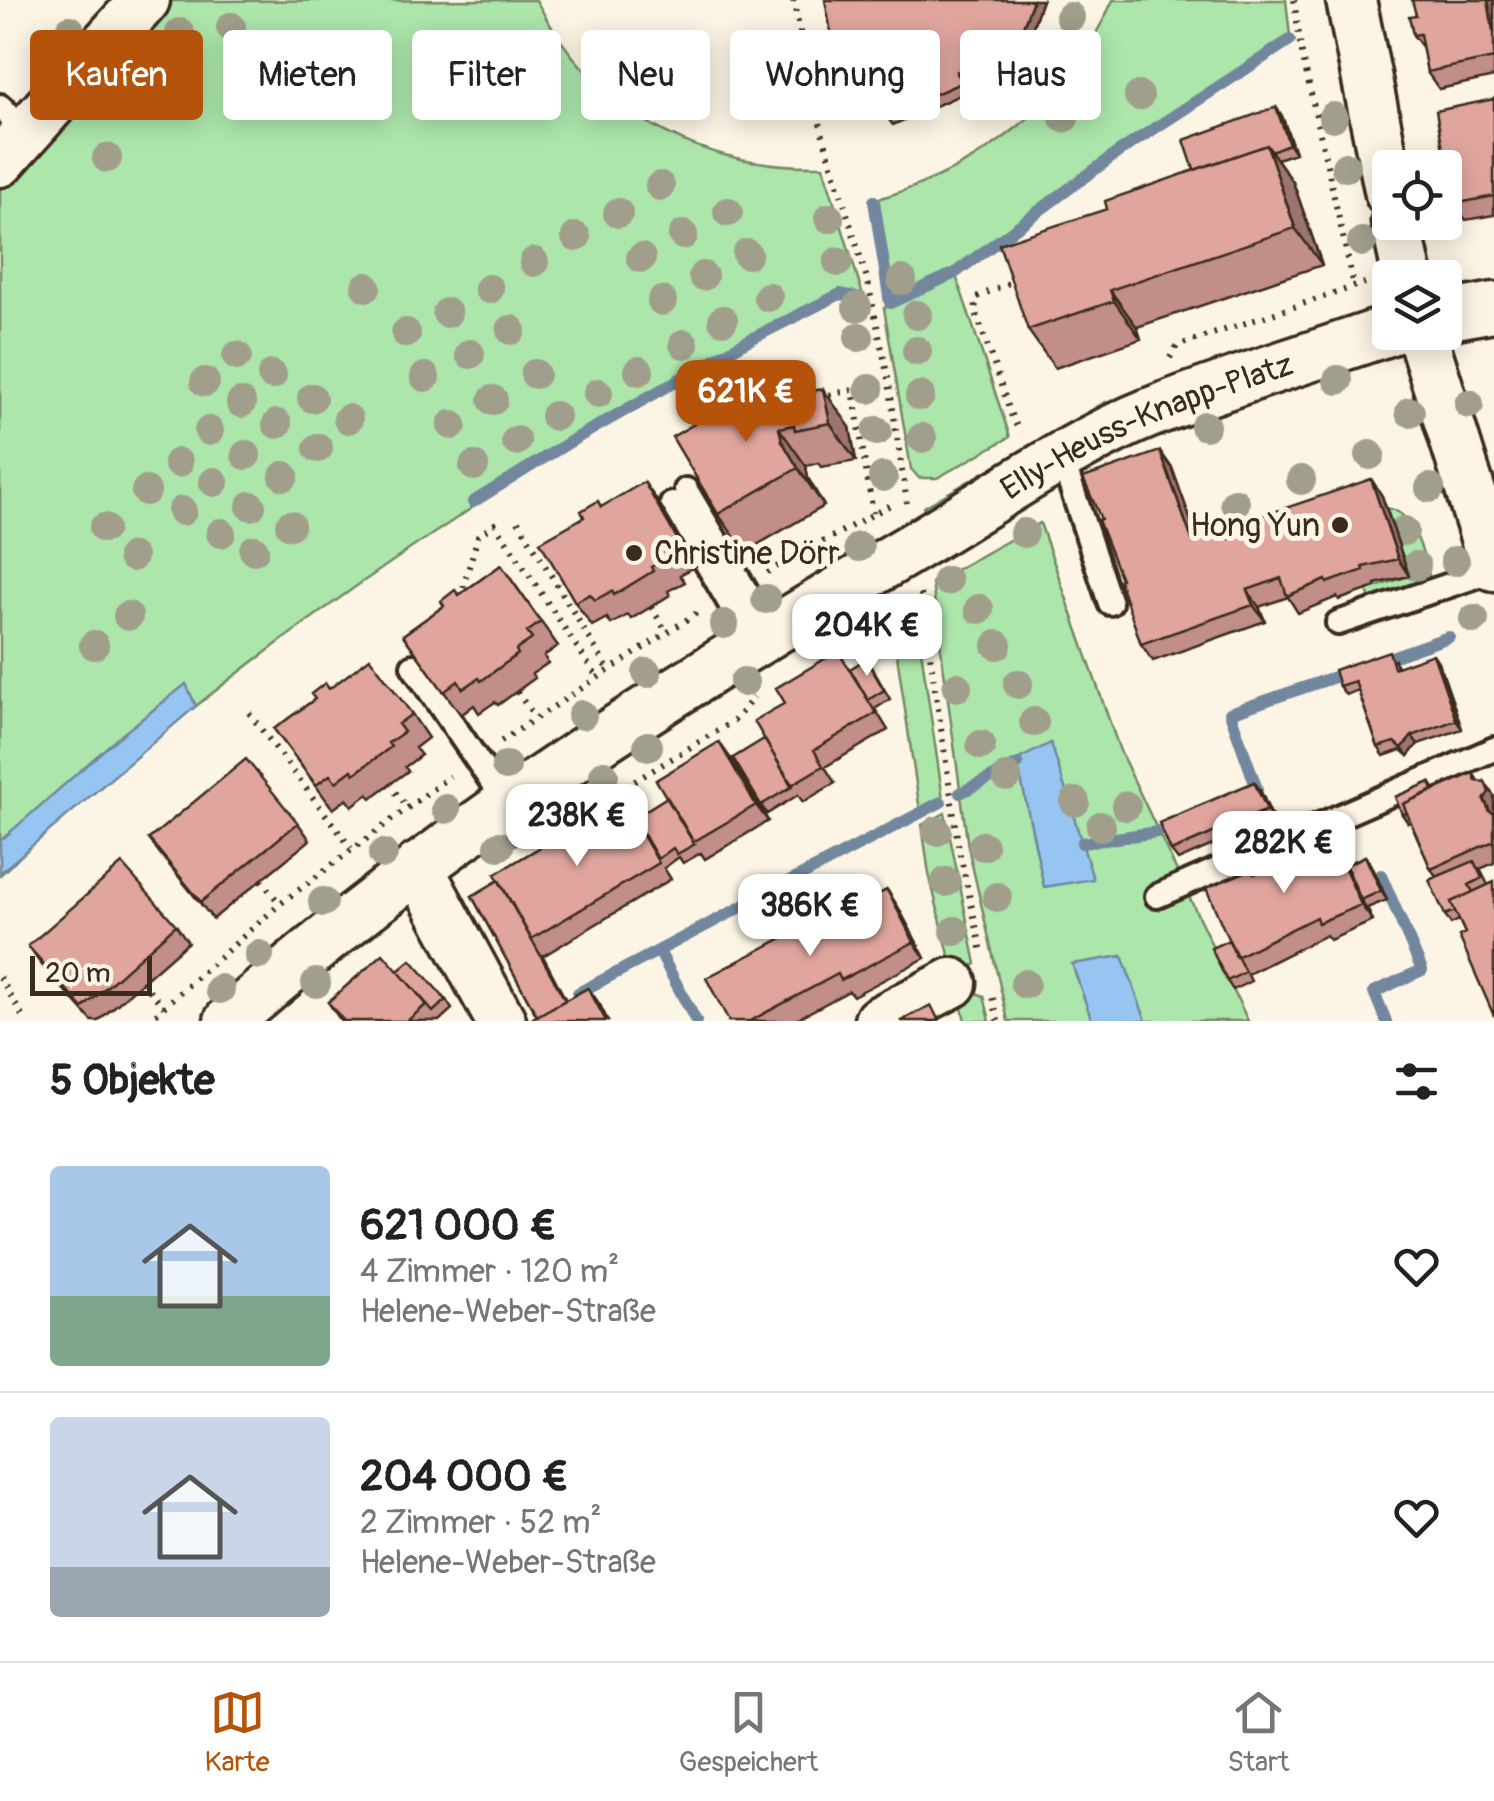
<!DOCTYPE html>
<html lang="de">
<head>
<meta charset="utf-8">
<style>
	body { margin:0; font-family:Pangolin,sans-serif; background:#f2f2f2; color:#222; height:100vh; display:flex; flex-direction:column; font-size:38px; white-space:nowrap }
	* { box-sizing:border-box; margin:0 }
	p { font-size:32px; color:#767676 }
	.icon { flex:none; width:55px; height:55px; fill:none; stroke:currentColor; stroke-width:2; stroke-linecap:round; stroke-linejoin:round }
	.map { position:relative; height:1021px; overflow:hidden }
	.panel { display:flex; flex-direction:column; background:#fff; flex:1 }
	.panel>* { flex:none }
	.top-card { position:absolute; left:30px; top:30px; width:1435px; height:90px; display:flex; gap:20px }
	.controls { position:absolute; left:1372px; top:150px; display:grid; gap:20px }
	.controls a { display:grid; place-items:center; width:90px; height:90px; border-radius:10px; background:#fff; box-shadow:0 5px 25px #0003; font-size:50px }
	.scale { position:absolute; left:30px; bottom:25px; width:122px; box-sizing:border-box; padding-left:10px; border:5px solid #3b2a1e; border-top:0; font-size:28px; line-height:35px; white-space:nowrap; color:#3b2a1e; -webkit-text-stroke:8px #fcf5e5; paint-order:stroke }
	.price { position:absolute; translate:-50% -85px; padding:0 22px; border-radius:20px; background:#fff; color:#222; font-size:32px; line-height:65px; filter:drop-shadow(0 2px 5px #0008) }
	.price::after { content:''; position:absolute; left:50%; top:60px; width:30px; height:22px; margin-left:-15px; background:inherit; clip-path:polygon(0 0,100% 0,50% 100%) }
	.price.current { background:#b45309; color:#fff }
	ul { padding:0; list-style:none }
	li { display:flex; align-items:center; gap:30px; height:250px; padding:0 50px }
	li+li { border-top:2px solid #e0e0e0 }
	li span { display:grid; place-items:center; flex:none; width:280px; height:200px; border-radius:10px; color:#555 }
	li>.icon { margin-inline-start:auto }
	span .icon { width:120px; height:120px; fill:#fffc; stroke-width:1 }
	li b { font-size:42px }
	h2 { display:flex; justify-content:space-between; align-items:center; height:120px; padding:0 50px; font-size:42px }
	.chip { padding:0 35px; border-radius:10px; background:#fff; box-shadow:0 5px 25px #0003; font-size:35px; line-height:90px }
	.chip.current { background:#b45309; color:#fff }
	.tab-bar { display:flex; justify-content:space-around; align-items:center; height:140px; border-top:2px solid #e0e0e0; background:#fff; font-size:28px; color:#767676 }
	.tab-bar a { display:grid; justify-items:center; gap:5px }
	.tab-bar .current { color:#b45309 }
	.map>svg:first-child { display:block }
	.green { fill:#ace6ab; stroke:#748864; stroke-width:2.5 }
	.water { fill:#97c5f1; stroke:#72879d; stroke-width:2.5 }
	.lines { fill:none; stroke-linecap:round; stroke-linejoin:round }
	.stream { stroke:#72879d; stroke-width:12 }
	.service-casing { stroke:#3b2a1e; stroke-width:30 }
	.minor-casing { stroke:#3b2a1e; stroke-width:55 }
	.path { stroke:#3b2a1e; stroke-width:6; stroke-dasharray:2.5 8; stroke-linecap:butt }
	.service { stroke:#fcf5e5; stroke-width:22 }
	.minor { stroke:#fcf5e5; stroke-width:48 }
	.tree { fill:#a19f8b }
	.wall { fill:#c18f88; stroke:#3b2a1e; stroke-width:2.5 }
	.shaded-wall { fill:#9d746f; stroke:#3b2a1e; stroke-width:2.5 }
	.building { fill:#e0a69e; stroke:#3b2a1e; stroke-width:2.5 }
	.poi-dot { fill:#3b2a1e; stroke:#fcf5e5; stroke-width:4 }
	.labels { text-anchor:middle; stroke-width:10; stroke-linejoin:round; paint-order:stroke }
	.street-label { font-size:32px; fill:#3b2a1e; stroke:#fcf5e5 }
	.poi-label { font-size:32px; fill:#3b2a1e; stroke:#fcf5e5; text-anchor:end }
</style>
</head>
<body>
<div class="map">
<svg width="1494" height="1021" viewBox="0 0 1494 1021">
	<rect width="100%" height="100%" fill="#fcf5e5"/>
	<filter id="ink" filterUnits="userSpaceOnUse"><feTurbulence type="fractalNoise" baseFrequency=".01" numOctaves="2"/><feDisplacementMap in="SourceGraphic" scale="20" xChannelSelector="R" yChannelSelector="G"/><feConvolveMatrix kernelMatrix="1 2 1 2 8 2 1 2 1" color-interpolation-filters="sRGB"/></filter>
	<g filter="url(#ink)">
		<path class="green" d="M536 0C595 112 696 169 823 166L863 295 841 290 726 349 472 500 475 506C307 615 147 737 0 875V187L169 1Z
			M1113 0H1286L1290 36 1090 169 954 270 1010 437 937 478H919L911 469 884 308 893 305 878 199C984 168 1067 103 1113 0Z
			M1105 402 1111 404 927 517 923 512 924 507Z
			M1386 508C1417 512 1423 557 1431 582L1371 602 1367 590 1409 576Z
			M1040 523 1120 751 1248 1021H1008L968 847 932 583Z
			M901 602 915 609 943 799 920 811 890 608Z
			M601 764 616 786 494 857 485 843 512 824 520 835 597 779 592 770Z
			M945 813 976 964 954 975 929 874 922 825Z
			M966 989 984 996 990 1021H965L959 994Z"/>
		<path class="water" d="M186 684 196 706 0 873V841L115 740Z
			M1051 743 1093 879 1044 887 1017 760Z
			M1122 956 1146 1021H1092L1072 964Z"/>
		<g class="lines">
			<path class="stream" d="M874 201 890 303 955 273 1120 151 1290 40
				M473 502 573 440 745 342 840 294 861 298
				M1380 661 1449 637
				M1251 791 1257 789 1230 713 1352 671
				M960 793 1018 764
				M1082 843 1157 832 1178 823
				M1381 875 1422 970 1374 992 1386 1021
				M659 951 696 1021
				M578 993 941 802"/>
			<g class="service-casing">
				<path id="service" d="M0 106 27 132
					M1062 459 1110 603
					M686 490 770 632
					M672 504 753 643
					M1338 623 1494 570
					M413 666 507 804
					M1157 896 1494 749"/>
			</g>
			<g class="minor-casing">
				<g id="minor">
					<path d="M1351 0 1390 194"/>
					<path d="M0 162 145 0"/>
					<path d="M1396 222 1408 278"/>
					<path d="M1445 316 1494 307"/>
					<path d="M1421 332 1494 566"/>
					<path d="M418 867 501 1021"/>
					<path id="s1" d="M229 1021C435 839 669 691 905 552 986 505 1066 446 1154 411 1231 381 1312 357 1390 330"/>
					<path d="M879 1021 952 983"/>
				</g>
			</g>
			<path class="path" d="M793 0 822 132 868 282 889 383 907 503
				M1294 0 1301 49 1354 286
				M1014 275 1011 282 977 297 975 310 1013 420 1020 431
				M1170 358 1177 346 1365 283
				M819 397 853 390 873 513
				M518 521 608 669
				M767 572 892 504
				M921 594 959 850 982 952
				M460 598 478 536 495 524 597 677
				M651 607 666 631
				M517 692 535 717
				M249 713 351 848
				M501 741 700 611
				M389 784 406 806
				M545 836 735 720 754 697
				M261 880 280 904
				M0 977 25 1021
				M142 982 164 1007
				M993 998 998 1021
				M148 1021 280 904 450 776"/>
			<use href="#service" class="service"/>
			<use href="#minor" class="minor"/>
		</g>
		<g class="tree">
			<circle cx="1070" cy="17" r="15"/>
			<circle cx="231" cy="27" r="15"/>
			<circle cx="70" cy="30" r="15"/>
			<circle cx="180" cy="33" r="15"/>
			<circle cx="135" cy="73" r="15"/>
			<circle cx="1051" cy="74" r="15"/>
			<circle cx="182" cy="79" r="15"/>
			<circle cx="1139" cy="96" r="15"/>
			<circle cx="108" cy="102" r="15"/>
			<circle cx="1333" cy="117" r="15"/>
			<circle cx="1064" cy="118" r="15"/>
			<circle cx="107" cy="158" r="15"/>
			<circle cx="1346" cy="167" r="15"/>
			<circle cx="660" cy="186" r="15"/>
			<circle cx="728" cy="212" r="15"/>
			<circle cx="618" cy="213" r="15"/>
			<circle cx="829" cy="218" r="15"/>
			<circle cx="683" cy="235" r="15"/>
			<circle cx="576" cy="237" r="15"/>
			<circle cx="1362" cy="242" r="15"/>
			<circle cx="747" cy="254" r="15"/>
			<circle cx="641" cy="258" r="15"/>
			<circle cx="534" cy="262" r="15"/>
			<circle cx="838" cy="262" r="15"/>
			<circle cx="703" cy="276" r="15"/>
			<circle cx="902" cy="280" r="15"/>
			<circle cx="366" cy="287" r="15"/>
			<circle cx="489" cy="289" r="15"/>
			<circle cx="768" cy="297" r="15"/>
			<circle cx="662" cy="301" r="15"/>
			<circle cx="857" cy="307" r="15"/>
			<circle cx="447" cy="313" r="15"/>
			<circle cx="917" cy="315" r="15"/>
			<circle cx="723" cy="320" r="15"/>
			<circle cx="511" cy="330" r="15"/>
			<circle cx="406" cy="333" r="15"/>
			<circle cx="859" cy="337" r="15"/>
			<circle cx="684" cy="344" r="15"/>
			<circle cx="917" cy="351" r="15"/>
			<circle cx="470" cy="354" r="15"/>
			<circle cx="237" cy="356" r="15"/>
			<circle cx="639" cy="371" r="15"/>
			<circle cx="535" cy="374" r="15"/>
			<circle cx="272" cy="375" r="15"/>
			<circle cx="425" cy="377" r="15"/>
			<circle cx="1338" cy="380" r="15"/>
			<circle cx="205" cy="382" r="15"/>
			<circle cx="869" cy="389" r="15"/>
			<circle cx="598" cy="393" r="15"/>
			<circle cx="920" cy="396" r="15"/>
			<circle cx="312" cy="398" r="15"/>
			<circle cx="493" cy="400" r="15"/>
			<circle cx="241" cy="403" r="15"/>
			<circle cx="1469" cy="404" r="15"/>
			<circle cx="1410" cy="412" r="15"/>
			<circle cx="555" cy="416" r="15"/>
			<circle cx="348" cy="419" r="15"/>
			<circle cx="277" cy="424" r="15"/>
			<circle cx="452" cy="425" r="15"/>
			<circle cx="1205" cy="426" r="15"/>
			<circle cx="209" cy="431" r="15"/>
			<circle cx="877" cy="431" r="15"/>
			<circle cx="922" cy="438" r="15"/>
			<circle cx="516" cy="441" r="15"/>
			<circle cx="318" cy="448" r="15"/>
			<circle cx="246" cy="455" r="15"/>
			<circle cx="1370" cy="455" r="15"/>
			<circle cx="178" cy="463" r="15"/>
			<circle cx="474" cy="466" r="15"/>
			<circle cx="284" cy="476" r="15"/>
			<circle cx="883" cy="477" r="15"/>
			<circle cx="1301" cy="480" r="15"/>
			<circle cx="214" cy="482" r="15"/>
			<circle cx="1430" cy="488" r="15"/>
			<circle cx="146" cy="491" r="15"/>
			<circle cx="1235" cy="503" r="15"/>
			<circle cx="251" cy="506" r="15"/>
			<circle cx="182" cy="511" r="15"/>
			<circle cx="290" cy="525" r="15"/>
			<circle cx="104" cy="528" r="15"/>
			<circle cx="1404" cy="531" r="15"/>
			<circle cx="221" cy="533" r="15"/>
			<circle cx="1024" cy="533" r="15"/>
			<circle cx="859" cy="547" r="15"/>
			<circle cx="254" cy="550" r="15"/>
			<circle cx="132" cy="557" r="15"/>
			<circle cx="1455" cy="561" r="15"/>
			<circle cx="1416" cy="566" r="15"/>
			<circle cx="947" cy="581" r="15"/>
			<circle cx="766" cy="599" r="15"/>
			<circle cx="979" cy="609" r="15"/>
			<circle cx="128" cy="616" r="15"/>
			<circle cx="1474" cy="619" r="15"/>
			<circle cx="724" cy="624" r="15"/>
			<circle cx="94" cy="645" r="15"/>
			<circle cx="997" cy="645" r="15"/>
			<circle cx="647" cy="673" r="15"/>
			<circle cx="744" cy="682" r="15"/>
			<circle cx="1018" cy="684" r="15"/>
			<circle cx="957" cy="687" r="15"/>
			<circle cx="582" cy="715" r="15"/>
			<circle cx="1034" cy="722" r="15"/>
			<circle cx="981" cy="745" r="15"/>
			<circle cx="648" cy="746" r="15"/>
			<circle cx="506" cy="766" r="15"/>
			<circle cx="604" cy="775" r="15"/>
			<circle cx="1007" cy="777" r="15"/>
			<circle cx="1075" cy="802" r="15"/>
			<circle cx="1126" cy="806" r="15"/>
			<circle cx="446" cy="809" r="15"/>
			<circle cx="1101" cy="826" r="15"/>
			<circle cx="937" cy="831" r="15"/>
			<circle cx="499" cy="846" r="15"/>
			<circle cx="983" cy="846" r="15"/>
			<circle cx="383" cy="854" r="15"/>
			<circle cx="946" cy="882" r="15"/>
			<circle cx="997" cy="897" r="15"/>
			<circle cx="323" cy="902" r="15"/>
			<circle cx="955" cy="931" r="15"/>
			<circle cx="259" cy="955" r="15"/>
			<circle cx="316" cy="983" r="15"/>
			<circle cx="1025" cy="984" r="15"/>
			<circle cx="220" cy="989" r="15"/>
		</g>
		<path class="wall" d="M1042 0 1029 35 1039 47 962 81 969 91 893 125 886 116 885 106 850 112 844 103Z
			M1494 0V77L1439 89 1427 72 1423 48 1413 35Z
			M1494 99V215L1466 220 1454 204 1450 181 1445 174V168H1441Z
			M1276 107 1282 116 1295 153 1277 159 1293 182 1322 265 1137 327 1141 339 1055 368 1028 330 1107 209 1194 170Z
			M752 390 768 412 850 427 856 461 821 467 818 463 806 466 808 478 824 506 745 552 718 514Z
			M1172 468 1197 538 1226 528 1233 538 1262 528 1371 479 1382 496 1409 576 1375 584 1376 587 1339 600 1337 597 1298 613 1288 597 1259 607 1265 621 1153 661 1141 644 1121 579Z
			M660 505 696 566 680 575 685 582 668 591 670 595 631 619 628 615 611 624 607 618 592 626 575 602 602 507Z
			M501 565 558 646 544 656 548 663 532 674 535 678 498 705 495 702 479 713 474 705 461 715 403 635Z
			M1395 660 1397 667 1439 663 1462 729 1418 744 1408 756 1401 750 1384 756 1378 747 1358 690 1346 695 1339 686Z
			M872 668 890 699 875 709 888 730 825 767 835 783 803 802 798 795 767 814 761 805 764 739 851 669Z
			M329 689 412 714 428 738 415 748 421 755 405 767 408 771 371 798 368 794 352 806 347 799 333 809 274 729Z
			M731 759 768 821 705 859 701 853 683 863 679 857 664 868 671 879 543 956 542 954 566 1000 588 988 600 1005 537 1016 472 896 635 817Z
			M1254 782 1260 790 1273 819 1178 860 1171 851Z
			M1430 782 1435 790 1479 782 1494 796V863L1480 869 1488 885 1465 933 1459 920 1451 924 1445 915 1437 877 1431 869 1411 822 1408 823 1402 814Z
			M298 823 310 840 213 919 161 855 149 839Z
			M1342 851 1348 864 1365 856 1371 864 1387 900 1367 908 1373 921 1330 940 1326 935 1248 974 1247 973 1251 981 1233 990 1227 981 1252 869 1255 874Z
			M887 890 898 907 925 958 853 996 849 991 793 1021H729L817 927Z
			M176 925 188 942 98 1021H92L40 963 28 946Z
			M398 971 446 1000 452 1009 439 1021H341L328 1002Z"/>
		<path class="shaded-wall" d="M1033 0H1042L1029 38 1022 29Z
			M1488 0H1494V33L1493 31Z
			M1276 107 1282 116 1295 153 1289 144Z
			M1267 145 1293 182 1322 265 1295 228Z
			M1110 290 1137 327 1141 339 1114 301Z
			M823 389 850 427 856 461 830 423Z
			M752 390 806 466 808 478 824 506 798 468Z
			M1160 451 1172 468 1204 557 1192 540Z
			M1371 479 1382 496 1409 576 1398 559Z
			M644 482 660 505 696 566 679 542Z
			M1247 590 1259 607 1265 621 1253 605Z
			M1433 654 1439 663 1462 729 1456 720Z
			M1412 736 1418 744 1408 756 1402 748Z
			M719 742 731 759 768 821 756 805Z
			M1473 773 1484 790 1485 782 1494 796V818L1490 812Z
			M1254 782 1260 790 1273 819 1267 810Z
			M1330 834 1342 851 1363 899 1361 900 1373 921 1361 905Z
			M1365 856 1371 864 1387 900 1381 891Z
			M887 890 898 907 925 958 914 942Z
			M588 988 600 1005 608 1021H606Z"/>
		<path class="building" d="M825 0H1033L1022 29 1033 38 956 72 963 82 886 116 883 97 844 103Z
			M1412 0H1488L1493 31H1494V58L1427 72 1420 34 1413 35 1411 25 1409 16 1416 15Z
			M1494 99V196L1454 204 1447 166 1441 168 1437 150 1443 149 1436 111Z
			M1276 107 1289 144 1271 151 1267 145 1194 170 1184 140Z
			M1267 145 1295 228 1110 290 1114 301 1028 330 999 244 1107 209 1105 201Z
			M823 389 830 423 795 430 794 425 779 428 782 441 798 468 718 514 672 437 752 390 766 412 791 408 789 395Z
			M1160 451 1192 540 1226 528 1230 539 1262 528 1259 517 1371 479 1398 559 1363 567 1364 570 1327 583 1326 580 1287 596 1281 578 1247 590 1253 605 1141 644 1119 580 1121 579 1098 520 1101 519 1083 478Z
			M644 482 679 542 664 551 668 558 651 567 653 571 614 595 612 591 595 600 590 594 575 602 540 542 584 517 581 511 598 501 601 507Z
			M501 565 541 622 527 632 532 639 516 650 518 654 481 681 479 678 463 689 458 681 444 692 403 635 444 606 441 601 455 590 459 595Z
			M838 651 876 713 814 750 823 766 791 785 754 721 785 703 776 688Z
			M1389 651 1394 668 1433 654 1456 720 1412 736 1402 748 1395 742 1378 747 1355 681 1339 686 1334 670Z
			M370 658 412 714 398 724 404 732 388 743 391 747 354 774 352 770 336 782 330 775 316 785 274 729 315 699 311 694 325 683 329 689Z
			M866 659 884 690 868 700 850 669Z
			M764 739 793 786 761 805 733 758Z
			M719 742 756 805 693 842 656 780Z
			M246 759 298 823 201 902 149 839Z
			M1473 773 1476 781 1485 782 1489 792 1484 800 1490 812 1494 813V841L1431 869 1403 804Z
			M1254 782 1267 810 1171 851 1159 823Z
			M1430 782 1433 790 1403 804 1407 813 1402 814 1395 797Z
			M667 797 695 844 677 854 673 848 658 859 634 818Z
			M622 799 659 863 531 939 495 874Z
			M1330 834 1361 905 1318 923 1316 917 1236 957 1206 888 1252 869 1254 874 1290 858 1288 853Z
			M1365 856 1381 891 1361 900 1346 865Z
			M1474 861 1482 878 1469 885 1473 892 1451 902 1455 911 1445 915 1429 880Z
			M122 864 176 925 83 1008 28 946Z
			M499 880 565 1000 537 1016 472 896Z
			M1494 882V1016L1459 936 1465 933 1451 902Z
			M887 890 914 942 841 980 838 974 750 1021H729L706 978 813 922 816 927Z
			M1229 940 1245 972 1227 981 1211 948Z
			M383 954 427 1004 407 1021H344L328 1002Z
			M411 960 446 1000 433 1012 398 971Z
			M588 988 606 1021H535L533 1018Z
			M931 1005 939 1021H901Z"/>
	</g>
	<g class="poi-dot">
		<circle cx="1340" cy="525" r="10"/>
		<circle cx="634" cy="553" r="10"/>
	</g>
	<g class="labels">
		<g class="street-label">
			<text dy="11" stroke="none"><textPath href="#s1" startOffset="1098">Elly-Heuss-Knapp-Platz</textPath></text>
		</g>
		<g class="poi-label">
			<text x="1320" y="536">Hong Yun</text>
			<text x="654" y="564" text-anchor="start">Christine Dörr</text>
		</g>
	</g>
</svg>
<div class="controls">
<a><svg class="icon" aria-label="locate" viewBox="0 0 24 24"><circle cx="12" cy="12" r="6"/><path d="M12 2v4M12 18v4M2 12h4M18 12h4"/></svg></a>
<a><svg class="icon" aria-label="layers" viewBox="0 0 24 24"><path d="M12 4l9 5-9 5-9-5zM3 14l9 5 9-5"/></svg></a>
</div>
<div class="scale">20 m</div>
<b class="price current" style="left:746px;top:445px">621K €</b>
<b class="price" style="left:867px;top:679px">204K €</b>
<b class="price" style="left:577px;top:869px">238K €</b>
<b class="price" style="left:1284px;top:896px">282K €</b>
<b class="price" style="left:810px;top:959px">386K €</b>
<div class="top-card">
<a class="chip current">Kaufen</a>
<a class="chip">Mieten</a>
<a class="chip">Filter</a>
<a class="chip">Neu</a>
<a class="chip">Wohnung</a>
<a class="chip">Haus</a>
</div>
</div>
<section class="panel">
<h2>5 Objekte<svg class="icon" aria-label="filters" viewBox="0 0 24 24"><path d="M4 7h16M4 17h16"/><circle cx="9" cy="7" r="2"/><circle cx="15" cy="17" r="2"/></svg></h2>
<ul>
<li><span style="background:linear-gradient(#a9c7e8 65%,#7fa58c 0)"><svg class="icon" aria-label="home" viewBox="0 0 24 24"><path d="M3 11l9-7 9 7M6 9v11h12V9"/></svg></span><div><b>621 000 €</b><p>4 Zimmer · 120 m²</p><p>Helene-Weber-Straße</p></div><svg class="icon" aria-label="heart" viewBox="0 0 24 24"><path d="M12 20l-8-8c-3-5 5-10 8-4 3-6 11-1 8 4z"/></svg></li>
<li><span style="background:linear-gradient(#c9d6e8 75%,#9aa5b1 0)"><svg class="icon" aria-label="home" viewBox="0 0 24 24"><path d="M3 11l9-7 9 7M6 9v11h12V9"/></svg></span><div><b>204 000 €</b><p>2 Zimmer · 52 m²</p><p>Helene-Weber-Straße</p></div><svg class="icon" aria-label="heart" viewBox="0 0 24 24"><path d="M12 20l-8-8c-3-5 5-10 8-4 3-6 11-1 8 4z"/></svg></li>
</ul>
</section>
<nav class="tab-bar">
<a class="current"><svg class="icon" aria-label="map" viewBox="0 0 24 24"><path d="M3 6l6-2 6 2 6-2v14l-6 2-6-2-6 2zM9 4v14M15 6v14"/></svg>Karte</a>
<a><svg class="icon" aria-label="saved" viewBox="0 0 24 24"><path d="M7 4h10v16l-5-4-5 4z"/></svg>Gespeichert</a>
<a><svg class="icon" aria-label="home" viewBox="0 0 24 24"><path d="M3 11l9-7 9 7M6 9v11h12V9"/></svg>Start</a>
</nav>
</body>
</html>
